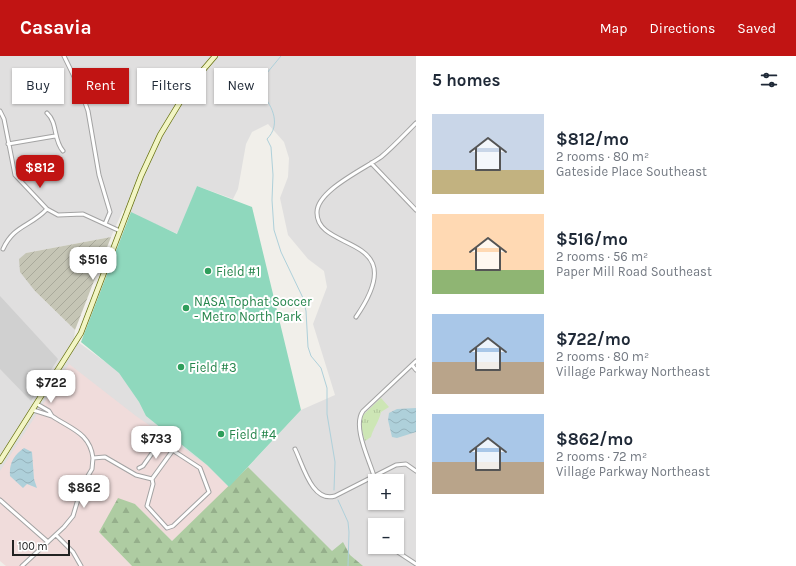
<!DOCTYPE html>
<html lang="en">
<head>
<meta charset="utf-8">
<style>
	body { margin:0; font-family:Karla,sans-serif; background:#f2f2f3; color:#1f2937; height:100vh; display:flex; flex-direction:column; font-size:15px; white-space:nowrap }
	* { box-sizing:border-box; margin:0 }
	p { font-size:13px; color:#747a83 }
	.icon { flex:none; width:22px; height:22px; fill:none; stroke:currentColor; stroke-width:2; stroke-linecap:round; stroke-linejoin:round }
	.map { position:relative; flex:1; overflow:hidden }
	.details { display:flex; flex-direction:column; background:#fff; width:380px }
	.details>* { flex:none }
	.top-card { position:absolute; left:12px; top:12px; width:344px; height:36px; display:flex; gap:8px }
	.buttons { position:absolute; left:368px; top:418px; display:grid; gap:8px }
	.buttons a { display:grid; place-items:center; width:36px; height:36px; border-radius:0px; background:#fff; box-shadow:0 1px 3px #0004; font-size:20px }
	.scale { position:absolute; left:12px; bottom:10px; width:58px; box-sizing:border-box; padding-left:4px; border:2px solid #222; border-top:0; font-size:11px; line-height:14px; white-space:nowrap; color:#222; -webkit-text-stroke:3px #fff; paint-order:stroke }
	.price { position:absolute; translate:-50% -34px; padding:0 9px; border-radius:8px; background:#fff; color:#222; font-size:13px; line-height:26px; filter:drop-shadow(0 1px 2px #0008) }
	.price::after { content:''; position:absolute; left:50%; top:24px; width:12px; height:9px; margin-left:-6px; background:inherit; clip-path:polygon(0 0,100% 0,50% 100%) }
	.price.selected { background:#c11413; color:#fff }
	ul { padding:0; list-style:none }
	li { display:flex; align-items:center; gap:12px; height:100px; padding:0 16px }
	li span { display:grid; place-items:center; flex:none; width:112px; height:80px; border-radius:0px; color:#555 }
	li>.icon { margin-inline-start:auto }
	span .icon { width:48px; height:48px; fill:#fffc; stroke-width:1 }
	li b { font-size:17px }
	h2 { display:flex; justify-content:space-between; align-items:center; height:48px; padding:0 16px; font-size:17px }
	.pill { padding:0 14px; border-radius:0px; background:#fff; box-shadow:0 1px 3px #0004; font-size:14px; line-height:36px }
	.pill.selected { background:#c11413; color:#fff }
	header { display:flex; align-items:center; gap:24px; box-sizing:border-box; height:56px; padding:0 20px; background:#c11413; color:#fff }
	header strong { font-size:19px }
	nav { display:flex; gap:22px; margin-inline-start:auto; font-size:14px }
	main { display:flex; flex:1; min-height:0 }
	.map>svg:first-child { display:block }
	.residential { fill:#e0dfdf; fill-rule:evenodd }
	.commercial { fill:#f0dcdb }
	.religious { fill:#d0d0d0 }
	.construction { fill:url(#construction-furrows) }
	.grass { fill:url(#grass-tufts) }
	.forest { fill:url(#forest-firs) }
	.pitch { fill:#8fd8bd }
	.water { fill:url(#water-waves) }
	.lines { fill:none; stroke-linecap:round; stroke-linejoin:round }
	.stream { stroke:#aed0da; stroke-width:1 }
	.street-casing { stroke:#a3a3a3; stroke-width:5 }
	.secondary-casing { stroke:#677210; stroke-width:6 }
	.street { stroke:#fff; stroke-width:3 }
	.secondary { stroke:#f2f5c4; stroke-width:4.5 }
	.leisure-dot { fill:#2e9e5b; stroke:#fff; stroke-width:1.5 }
	.labels { text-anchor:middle; stroke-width:4; stroke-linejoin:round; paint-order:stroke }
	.leisure-label { font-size:13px; fill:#27864d; stroke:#fff; text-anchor:start }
</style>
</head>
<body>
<header>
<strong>Casavia</strong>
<nav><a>Map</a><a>Directions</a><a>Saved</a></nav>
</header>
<main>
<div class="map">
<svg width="416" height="510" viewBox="0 0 416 510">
	<defs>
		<pattern id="construction-furrows" width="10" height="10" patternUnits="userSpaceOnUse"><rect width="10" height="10" fill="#c5c5b5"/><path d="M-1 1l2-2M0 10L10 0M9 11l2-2" fill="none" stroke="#a9a99b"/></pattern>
		<pattern id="grass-tufts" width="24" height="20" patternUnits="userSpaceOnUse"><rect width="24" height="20" fill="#cde6b5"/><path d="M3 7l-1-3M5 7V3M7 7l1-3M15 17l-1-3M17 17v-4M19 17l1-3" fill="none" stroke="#b0c59b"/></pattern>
		<pattern id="forest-firs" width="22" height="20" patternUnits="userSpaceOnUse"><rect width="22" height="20" fill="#aecca2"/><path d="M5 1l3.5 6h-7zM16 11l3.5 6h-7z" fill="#95af8b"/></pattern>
		<pattern id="water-waves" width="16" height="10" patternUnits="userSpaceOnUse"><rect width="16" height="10" fill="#aed0da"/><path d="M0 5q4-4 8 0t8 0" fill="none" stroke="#95b2bb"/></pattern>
	</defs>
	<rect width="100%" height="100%" fill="#f1efea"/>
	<path class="residential" d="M0 0H416V510H330L248 411 301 354 335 339 313 268 327 231 324 215 308 203 288 179 280 142 288 121 289 102 284 86 268 68 252 76 246 88 238 133 233 143 197 130 178 178 123 154 111 181 26 197 35 235 75 274 74 283 119 316 139 346 146 360 207 409 229 431 0 440ZM375 425H397V447H375ZM375 469H397V491H375Z"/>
	<path class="commercial" d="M69 308 136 360 207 409 229 431 172 485 135 448 99 476 132 510H6L0 505V415Z"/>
	<path class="religious" d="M0 240 58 303 31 345 0 313Z"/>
	<path class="construction" d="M111 181 75 274 35 235 20 216 19 203 26 197Z"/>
	<path class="grass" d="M381 342 389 351 381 356C379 366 373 372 371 381L365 385 360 368 362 360Z"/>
	<path class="forest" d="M248 411 332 495 343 486 350 499 363 510H132L99 476 118 442 135 448 172 485Z"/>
	<path class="pitch" d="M197 130 252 151 301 354 229 431 207 409 146 360 139 346 119 317 81 286 131 156 177 178Z"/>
	<path class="water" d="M416 352V376L397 382 392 381 388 364 389 357 397 353Z
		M24 392 32 396 34 423 37 432 27 428 23 432 10 420C9 407 14 399 24 392Z"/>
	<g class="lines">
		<path class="stream" d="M281 0 262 23V38C273 51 281 69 267 83L271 91 273 119 272 144 274 174 281 196 303 242 306 255 308 291 311 300 321 312 327 332V358L335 406 334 434
			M338 444 348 466 349 476 348 510"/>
		<g class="street-casing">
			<path id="street" d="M64 0 81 35 88 55 99 119 110 156 105 168
				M0 55 4 63 15 119 47 153 58 159 83 158 120 175
				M47 57C58 67 53 84 63 95
				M8 88 55 80
				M371 107 416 154
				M3 193C14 169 30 171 47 153
				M356 261C414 177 317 197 317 157 316 135 364 113 381 101 393 91 405 78 416 67
				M412 309 416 314
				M37 348 49 355 52 360C71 373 90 377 93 402
				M33 354 52 360
				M295 393C303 409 312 447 335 440L396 409 406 408 416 415
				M374 420C369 403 352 370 363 355L416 305
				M152 423 173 394
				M0 444 48 486
				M56 479 73 496 81 510
				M390 491 416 508
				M22 510 64 471 73 460 82 430 92 413 93 402 105 401 136 419 152 423 153 428 147 450 167 472 173 470 209 436 200 412 160 386 143 410 139 412"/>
		</g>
		<g class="secondary-casing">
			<path id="secondary" d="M0 405 81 277 141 120 160 79 191 28 215 0"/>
		</g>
		<use href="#street" class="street"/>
		<use href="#secondary" class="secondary"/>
	</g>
	<g class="leisure-dot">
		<circle cx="208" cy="215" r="4"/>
		<circle cx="186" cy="252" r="4"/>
		<circle cx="181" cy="311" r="4"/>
		<circle cx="221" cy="378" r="4"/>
	</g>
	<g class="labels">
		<g class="leisure-label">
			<text x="216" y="220">Field #1</text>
			<text x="194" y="250">NASA Tophat Soccer<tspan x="194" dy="15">- Metro North Park</tspan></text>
			<text x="189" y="316">Field #3</text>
			<text x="229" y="383">Field #4</text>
		</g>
	</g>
</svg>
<div class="buttons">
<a>+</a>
<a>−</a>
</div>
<div class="scale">100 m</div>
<b class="price selected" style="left:40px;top:133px">$812</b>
<b class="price" style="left:93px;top:225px">$516</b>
<b class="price" style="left:51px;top:348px">$722</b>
<b class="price" style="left:156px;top:404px">$733</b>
<b class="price" style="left:84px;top:453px">$862</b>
<div class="top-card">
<a class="pill">Buy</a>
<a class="pill selected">Rent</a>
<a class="pill">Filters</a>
<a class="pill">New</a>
</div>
</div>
<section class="details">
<h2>5 homes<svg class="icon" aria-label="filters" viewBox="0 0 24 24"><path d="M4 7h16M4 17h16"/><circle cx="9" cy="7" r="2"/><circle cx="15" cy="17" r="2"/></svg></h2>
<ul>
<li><span style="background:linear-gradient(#c9d6e8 70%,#c2b280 0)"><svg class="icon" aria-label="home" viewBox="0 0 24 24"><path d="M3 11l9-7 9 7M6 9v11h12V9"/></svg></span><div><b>$812/mo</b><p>2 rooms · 80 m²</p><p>Gateside Place Southeast</p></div></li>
<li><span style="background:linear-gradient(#ffd9b3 70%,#8fb573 0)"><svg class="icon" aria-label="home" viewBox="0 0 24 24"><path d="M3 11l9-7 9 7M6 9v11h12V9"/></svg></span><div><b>$516/mo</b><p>2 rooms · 56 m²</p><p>Paper Mill Road Southeast</p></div></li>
<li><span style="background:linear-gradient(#a9c7e8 60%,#b9a48a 0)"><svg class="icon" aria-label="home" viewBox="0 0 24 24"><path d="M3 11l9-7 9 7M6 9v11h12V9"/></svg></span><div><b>$722/mo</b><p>2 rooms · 80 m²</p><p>Village Parkway Northeast</p></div></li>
<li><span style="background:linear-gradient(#a9c7e8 60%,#b9a48a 0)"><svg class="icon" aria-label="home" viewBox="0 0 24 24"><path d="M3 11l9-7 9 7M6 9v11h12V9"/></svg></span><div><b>$862/mo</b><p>2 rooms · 72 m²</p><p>Village Parkway Northeast</p></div></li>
</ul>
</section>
</main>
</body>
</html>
